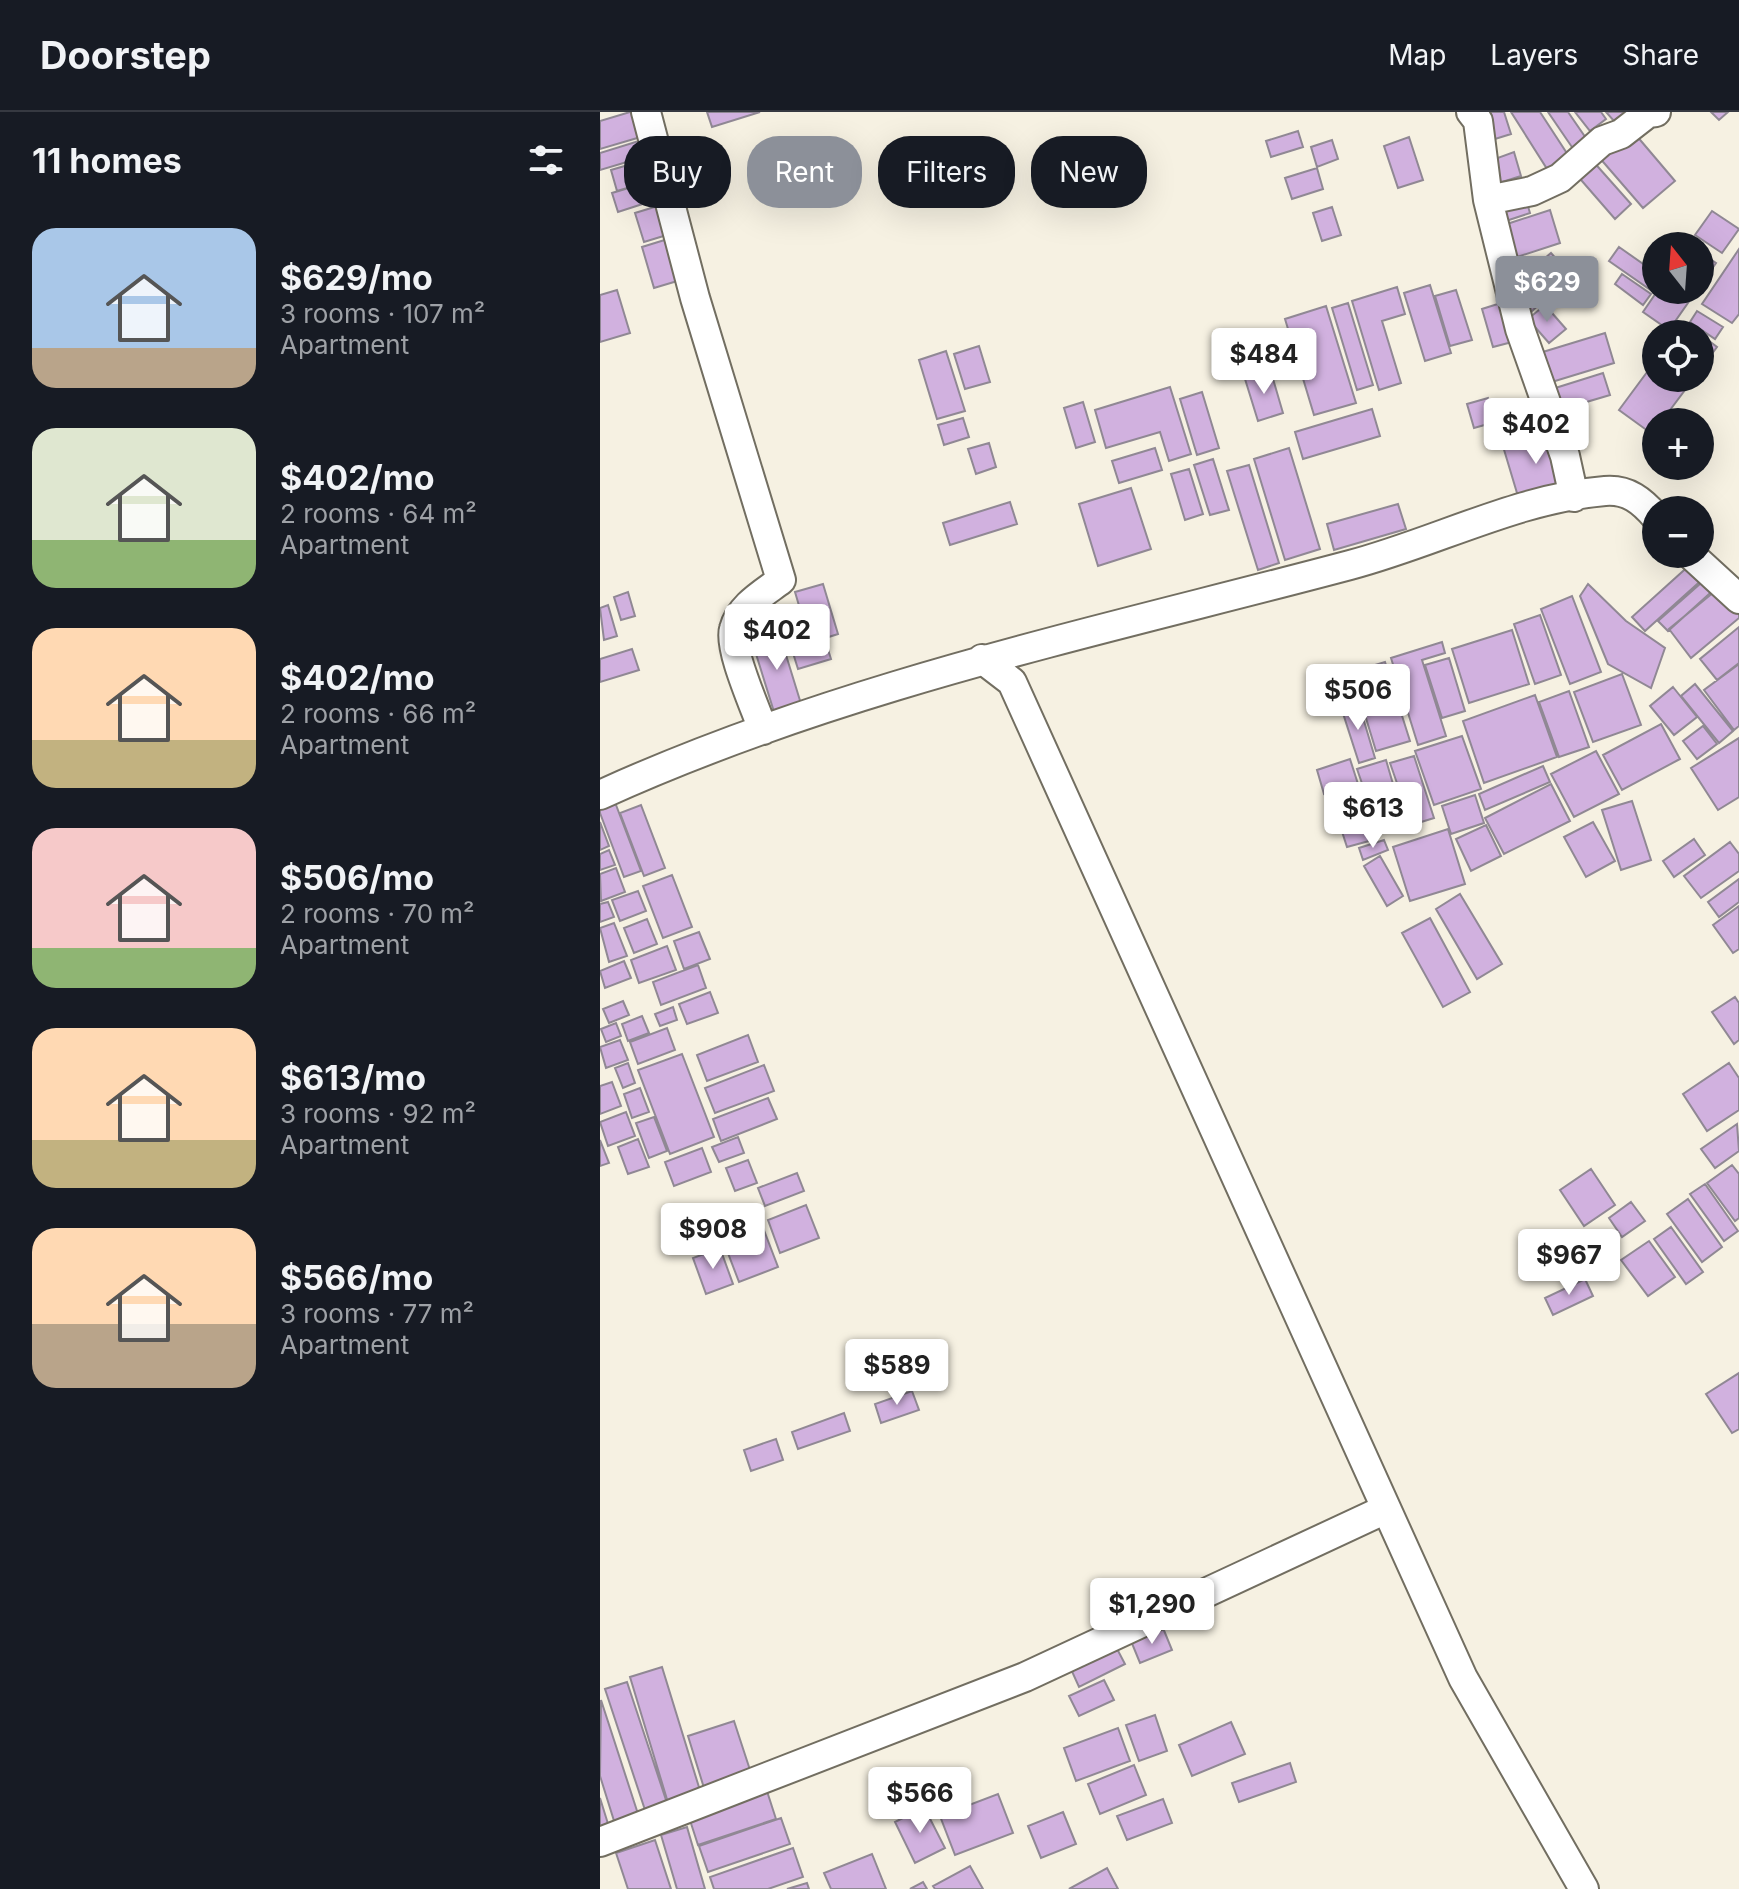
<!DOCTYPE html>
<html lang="en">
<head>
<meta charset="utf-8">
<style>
	body { margin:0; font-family:Inter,sans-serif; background:#20242c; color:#f1f3f6; height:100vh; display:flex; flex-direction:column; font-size:30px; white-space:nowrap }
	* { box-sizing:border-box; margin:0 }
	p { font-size:26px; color:#9ea1a6 }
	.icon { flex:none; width:44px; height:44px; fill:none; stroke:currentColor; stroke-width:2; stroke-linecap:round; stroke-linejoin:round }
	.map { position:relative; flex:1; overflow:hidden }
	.details { display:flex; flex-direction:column; background:#171b24; width:600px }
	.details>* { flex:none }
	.guide { position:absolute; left:24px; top:24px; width:760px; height:72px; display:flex; gap:16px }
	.needle { width:52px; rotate:343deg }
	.fabs { position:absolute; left:1042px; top:120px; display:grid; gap:16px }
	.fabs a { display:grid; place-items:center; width:72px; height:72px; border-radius:50%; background:#171b24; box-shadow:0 8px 32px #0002; font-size:40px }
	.price { position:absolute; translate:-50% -68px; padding:0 18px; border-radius:8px; background:#fff; color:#222; font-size:26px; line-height:52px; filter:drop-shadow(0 2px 4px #0008) }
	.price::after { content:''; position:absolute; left:50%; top:48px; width:24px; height:18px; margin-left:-12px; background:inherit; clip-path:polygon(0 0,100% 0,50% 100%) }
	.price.selected { background:#8c9099; color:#fff }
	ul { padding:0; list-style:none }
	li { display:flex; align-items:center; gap:24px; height:200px; padding:0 32px }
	li span { display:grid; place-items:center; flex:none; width:224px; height:160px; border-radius:24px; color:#555 }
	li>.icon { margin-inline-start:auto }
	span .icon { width:96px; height:96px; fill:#fffc; stroke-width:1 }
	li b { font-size:34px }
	h2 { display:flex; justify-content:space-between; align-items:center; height:96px; padding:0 32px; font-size:34px }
	.tag { padding:0 28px; border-radius:32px; background:#171b24; box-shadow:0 8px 32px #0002; font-size:28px; line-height:72px }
	.tag.selected { background:#8c9099; color:#fff }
	header { display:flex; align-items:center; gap:48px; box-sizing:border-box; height:112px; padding:0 40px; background:#171b24; border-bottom:2px solid #363941 }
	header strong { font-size:38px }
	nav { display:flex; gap:44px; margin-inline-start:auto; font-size:28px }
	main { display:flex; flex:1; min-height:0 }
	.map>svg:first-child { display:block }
	.building { fill:#d1b1df; stroke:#908894; stroke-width:2 }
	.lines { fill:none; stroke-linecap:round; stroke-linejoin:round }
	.street-casing { stroke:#726e61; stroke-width:32 }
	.street { stroke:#fff; stroke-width:28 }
</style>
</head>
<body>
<header>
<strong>Doorstep</strong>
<nav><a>Map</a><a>Layers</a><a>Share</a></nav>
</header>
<main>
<section class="details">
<h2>11 homes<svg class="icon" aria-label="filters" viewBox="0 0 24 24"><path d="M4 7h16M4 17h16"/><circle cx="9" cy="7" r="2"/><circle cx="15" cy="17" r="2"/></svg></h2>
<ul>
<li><span style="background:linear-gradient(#a9c7e8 75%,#b9a48a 0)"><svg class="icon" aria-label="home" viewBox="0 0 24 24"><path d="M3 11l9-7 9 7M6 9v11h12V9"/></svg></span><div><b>$629/mo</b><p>3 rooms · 107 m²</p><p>Apartment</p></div></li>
<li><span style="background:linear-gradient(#dfe7d0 70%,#8fb573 0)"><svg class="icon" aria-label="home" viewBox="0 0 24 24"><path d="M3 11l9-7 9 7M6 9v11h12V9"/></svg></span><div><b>$402/mo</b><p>2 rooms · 64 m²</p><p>Apartment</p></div></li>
<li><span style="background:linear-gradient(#ffd9b3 70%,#c2b280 0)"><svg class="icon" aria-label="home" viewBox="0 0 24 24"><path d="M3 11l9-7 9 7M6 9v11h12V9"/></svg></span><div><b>$402/mo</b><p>2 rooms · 66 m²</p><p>Apartment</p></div></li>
<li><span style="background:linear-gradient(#f6c9c9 75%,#8fb573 0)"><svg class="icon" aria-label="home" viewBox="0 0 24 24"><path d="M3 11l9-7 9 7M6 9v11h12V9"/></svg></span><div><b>$506/mo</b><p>2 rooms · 70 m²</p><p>Apartment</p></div></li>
<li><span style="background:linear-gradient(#ffd9b3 70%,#c2b280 0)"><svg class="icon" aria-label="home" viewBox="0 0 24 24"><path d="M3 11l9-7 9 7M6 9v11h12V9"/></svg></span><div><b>$613/mo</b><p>3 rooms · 92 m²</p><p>Apartment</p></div></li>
<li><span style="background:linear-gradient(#ffd9b3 60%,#b9a48a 0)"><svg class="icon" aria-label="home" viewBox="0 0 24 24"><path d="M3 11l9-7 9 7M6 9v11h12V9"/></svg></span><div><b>$566/mo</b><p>3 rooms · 77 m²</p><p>Apartment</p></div></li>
</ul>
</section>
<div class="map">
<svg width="1139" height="1777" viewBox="0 0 1139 1777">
	<rect width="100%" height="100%" fill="#f6f1e2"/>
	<path class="building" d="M30 0H37L44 24 0 37V9Z
		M107 0H160L112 15Z
		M886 0H904L911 22 895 27Z
		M911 0H940L970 46 949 60Z
		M948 0H968L990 32 976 41Z
		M975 0H1001L1006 7 990 19Z
		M1006 0H1044L1023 19Z
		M1111 0H1128L1119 8Z
		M1030 16 1075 69 1043 96 998 44Z
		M698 19 703 35 671 45 666 29Z
		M809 25 823 68 798 76 784 34Z
		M42 28 47 44 0 58V41Z
		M732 28 738 47 717 55 711 35Z
		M914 40 921 64 899 71 892 48Z
		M991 47 1031 92 1015 107 975 61Z
		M45 48 51 69 17 79 11 58Z
		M717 56 723 77 692 87 685 66Z
		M55 68 61 86 18 100 12 81Z
		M925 84 930 101 906 109 900 91Z
		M61 93 70 122 44 130 35 101Z
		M732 95 741 123 722 129 713 101Z
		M950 98 960 131 917 145 907 112Z
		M1112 99 1139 117 1122 141 1095 123Z
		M71 126 84 167 54 176 42 135Z
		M1019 135 1056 161V172L1052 179 1009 149Z
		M1139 137V202L1132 211 1102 192Z
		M1100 140 1116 151 1100 174Z
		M951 141 960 151 922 183 913 173Z
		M960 153 970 163 929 202 919 191Z
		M1022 162 1051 182 1043 193 1015 172Z
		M830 173 851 241 825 249 804 181Z
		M797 175 805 202 782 209 801 271 779 278 752 189Z
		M17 178 30 221 0 230V183Z
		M856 178 872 228 850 234 835 184Z
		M1058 178H1097L1069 218 1043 200Z
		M904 190 916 229 893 235 882 197Z
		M748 191 773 273 757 278 732 196Z
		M945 193 966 217 949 231 928 207Z
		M726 194 756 291 714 303 685 207Z
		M1097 199 1123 215 1115 227 1090 210Z
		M1084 210 1100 222H1075Z
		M1005 221 1014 251 942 273 933 243Z
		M1100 222 1117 235 1100 258Z
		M379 234 390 270 365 277 354 242Z
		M346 239 365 299 337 307 319 248Z
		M1056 248V266H1094L1061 310H1056L1052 322 1019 298Z
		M671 260 683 301 658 309 645 267Z
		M1003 261 1010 283 973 294 982 323 964 329 949 278Z
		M570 275 591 342 569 349 560 320 506 336 495 298Z
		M602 280 619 336 597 343 580 287Z
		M888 286 895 310 874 316 867 292Z
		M483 290 495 330 476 336 464 296Z
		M772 297 780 324 703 347 695 320Z
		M363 306 369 325 344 333 338 313Z
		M951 316 969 376 920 391 902 331Z
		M389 331 396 355 376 362 368 337Z
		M555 336 562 358 519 371 512 349Z
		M689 336 720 437 685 448 654 347Z
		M613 347 629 398 610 403 594 353Z
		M649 353 679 451 658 458 627 359Z
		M589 357 603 402 585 408 571 362Z
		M531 376 551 437 498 454 479 392Z
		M410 390 417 412 350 433 343 411Z
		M798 392 806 417 734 438 727 412Z
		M1092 451 1105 465 1045 519 1032 505Z
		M1109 464 1118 474 1068 519 1058 509Z
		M223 472 238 522 210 531 195 480Z
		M988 472 1026 509 1065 536 1051 576 1008 552 980 484Z
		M1120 475 1139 498V506L1091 546 1069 517Z
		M28 480 35 504 21 508 14 485Z
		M972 484 1001 560 970 572 941 497Z
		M8 493 17 524 4 528 0 496Z
		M940 503 961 563 935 572 914 512Z
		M1139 515V551L1117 568 1100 547Z
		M178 517 202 595 175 603 151 526Z
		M912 518 929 572 869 591 852 537Z
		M842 530 845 541 822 548 846 624 818 633 791 546Z
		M226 531 231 547 198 557 193 541Z
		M32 537 39 558 0 570V547Z
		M849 546 865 599 842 606 825 553Z
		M785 550 810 629 776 639 752 560Z
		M1139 552V614L1134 618 1104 578Z
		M1022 562 1041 613 993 630 974 580Z
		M1095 572 1133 619 1119 631 1081 584Z
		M1073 575 1097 605 1074 623 1050 594Z
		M969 579 989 635 959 645 939 590Z
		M935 583 957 645 884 671 863 609Z
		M758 589 775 646 759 651 741 595Z
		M1061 612 1080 647 1022 678 1003 643Z
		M1103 614 1117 632 1097 647 1083 629Z
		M862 624 881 677 834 693 815 639Z
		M1139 626V685L1118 698 1091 656Z
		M996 639 1019 682 974 705 951 662Z
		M814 644 834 706 805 715 792 676 798 674 790 651Z
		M750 647 758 672 724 682 717 658Z
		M786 648 793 672 765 680 757 657Z
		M943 654 950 670 885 698 879 682Z
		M951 672 970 709 904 742 885 706Z
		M786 678 796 712 776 718 766 684Z
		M875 683 884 711 851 722 842 694Z
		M13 685 41 759 24 765 0 701V690Z
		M1032 689 1051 748 1021 758 1002 698Z
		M757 691 769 729 747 735 735 698Z
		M41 693 65 756 44 764 20 701Z
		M0 710 9 734 0 738Z
		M993 710 1015 749 986 765 964 725Z
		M886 713 901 744 871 759 856 727Z
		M848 717 865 772 810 789 793 735Z
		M1094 727 1105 743 1074 765 1063 749Z
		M784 728 788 738 763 748 759 736Z
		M1130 730 1139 742V759L1101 786 1084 764Z
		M9 738 15 753 0 758V742Z
		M780 744 803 784 787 794 764 754Z
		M16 756 25 780 1 789 0 762Z
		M72 763 92 815 63 826 43 774Z
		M1139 767V790L1119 805 1108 790Z
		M38 779 46 799 20 809 12 788Z
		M860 782 902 852 877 867 836 797Z
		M8 790 14 805 0 810V792Z
		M1139 794V837L1133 841 1113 813Z
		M830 806 870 880 843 895 802 821Z
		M47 807 57 832 34 841 24 816Z
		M14 811 27 844 9 850 0 816Z
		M99 820 110 847 84 857 74 829Z
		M67 834 76 858 39 871 31 848Z
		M24 849 31 866 5 876 0 859Z
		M98 853 106 876 61 893 53 870Z
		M110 880 118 901 87 912 79 892Z
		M1135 885 1139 891V928L1134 932 1112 900Z
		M23 889 29 903 9 911 3 897Z
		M73 895 77 908 60 914 55 902Z
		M42 904 49 921 28 929 22 912Z
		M16 911 21 924 6 930 1 917Z
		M67 916 75 938 38 952 30 930Z
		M148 923 158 950 107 969 97 943Z
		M20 928 28 948 6 956 0 935Z
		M82 942 114 1025 70 1042 38 958Z
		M28 951 35 971 23 976 15 956Z
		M1129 951 1139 966V998L1107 1019 1083 982Z
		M164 953 174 979 115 1001 105 976Z
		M12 970 21 994 0 1002V974Z
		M40 976 49 1000 32 1006 24 982Z
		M168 986 177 1007 121 1029 113 1007Z
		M26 1000 35 1024 8 1034 0 1010Z
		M54 1005 67 1039 49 1046 36 1011Z
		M1137 1012 1139 1039 1115 1056 1101 1037Z
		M138 1025 144 1041 119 1050 112 1035Z
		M38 1027 49 1055 28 1062 18 1035Z
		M0 1028 9 1051 0 1054Z
		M102 1036 111 1060 74 1074 65 1050Z
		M148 1048 157 1071 135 1079 126 1056Z
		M1132 1053 1139 1062V1106L1135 1109 1107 1071Z
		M991 1057 1015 1093 984 1114 960 1078Z
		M197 1061 204 1079 165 1094 158 1076Z
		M1105 1072 1138 1119 1124 1129 1090 1082Z
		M1088 1087 1122 1135 1102 1150 1067 1102Z
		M1031 1090 1045 1109 1022 1125 1009 1106Z
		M206 1093 219 1126 180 1141 168 1108Z
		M162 1113 178 1155 139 1170 123 1128Z
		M1071 1115 1103 1160 1086 1172 1054 1127Z
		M973 1128 990 1161 969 1171 953 1138Z
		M1049 1129 1075 1165 1048 1184 1021 1148Z
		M120 1136 133 1172 106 1182 93 1146Z
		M985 1167 993 1184 953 1203 945 1186Z
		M1139 1261V1317L1132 1321 1106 1282Z
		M312 1279 319 1298 281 1311 275 1292Z
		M244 1301 250 1319 198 1337 192 1320Z
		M176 1327 183 1348 151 1359 144 1338Z
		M563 1516 572 1538 540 1551 531 1529Z
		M515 1533 525 1552 479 1575 470 1555Z
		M62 1555 102 1685 69 1694 30 1565Z
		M504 1568 514 1588 479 1604 469 1584Z
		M27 1570 68 1694 46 1701 5 1577Z
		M1 1588 39 1705 15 1712 0 1664Z
		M555 1603 567 1639 539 1649 526 1613Z
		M134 1609 151 1661 104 1676 88 1624Z
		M631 1610 645 1642 592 1664 579 1633Z
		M518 1616 530 1649 476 1669 464 1636Z
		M690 1651 696 1670 639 1690 632 1671Z
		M534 1653 546 1683 500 1702 488 1672Z
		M165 1673 176 1707 98 1733 87 1699Z
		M398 1682 413 1721 355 1743 340 1704Z
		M0 1686 9 1715 0 1718Z
		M563 1687 572 1711 527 1728 517 1704Z
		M324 1695 345 1736 315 1751 295 1710Z
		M463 1700 476 1732 441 1746 428 1714Z
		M181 1706 190 1732 108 1760 99 1734Z
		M87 1715 105 1777H77L61 1723Z
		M55 1728 71 1777H28L16 1741Z
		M193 1736 203 1765 168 1777H114L110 1765Z
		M272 1742 286 1777H231L224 1761Z
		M370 1754 383 1777H335L333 1774Z
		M507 1756 518 1777H469Z
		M323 1770 327 1777H310Z
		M207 1771 209 1777H187Z"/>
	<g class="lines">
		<g class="street-casing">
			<path id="street" d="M46 0 95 186 181 468C164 481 140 494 134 517 128 536 156 597 163 618
				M871 0 878 9 888 88
				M974 385 965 344 920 217 888 88 932 79 960 66 1002 29 1021 22 1048 1 1056 0
				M1090 442 1139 487
				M382 547 412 570 863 1566 984 1777
				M0 683C239 574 498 520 750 453 834 431 918 386 1005 379 1028 377 1042 389 1056 405
				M0 1730 425 1565 786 1397"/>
		</g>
		<use href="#street" class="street"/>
	</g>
</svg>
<div class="fabs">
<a><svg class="needle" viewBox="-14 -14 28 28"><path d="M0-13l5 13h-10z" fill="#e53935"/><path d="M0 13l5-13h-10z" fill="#9ea1a6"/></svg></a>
<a><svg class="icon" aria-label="locate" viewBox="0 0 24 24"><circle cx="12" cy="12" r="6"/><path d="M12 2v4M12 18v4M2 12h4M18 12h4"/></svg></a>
<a>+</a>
<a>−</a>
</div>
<b class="price selected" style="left:947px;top:212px">$629</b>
<b class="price" style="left:664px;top:284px">$484</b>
<b class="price" style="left:936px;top:354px">$402</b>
<b class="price" style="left:177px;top:560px">$402</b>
<b class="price" style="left:758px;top:620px">$506</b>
<b class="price" style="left:773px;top:738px">$613</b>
<b class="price" style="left:113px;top:1159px">$908</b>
<b class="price" style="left:969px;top:1185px">$967</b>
<b class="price" style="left:297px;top:1295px">$589</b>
<b class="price" style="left:552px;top:1534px">$1,290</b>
<b class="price" style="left:320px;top:1723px">$566</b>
<div class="guide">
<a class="tag">Buy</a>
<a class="tag selected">Rent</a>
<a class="tag">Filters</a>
<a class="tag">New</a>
</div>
</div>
</main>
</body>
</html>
